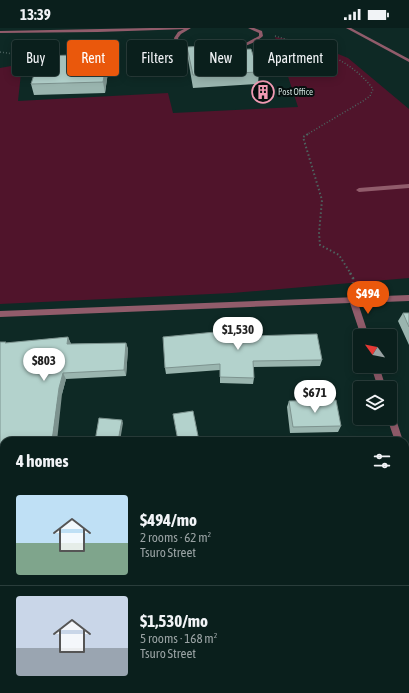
<!DOCTYPE html>
<html lang="en">
<head>
<meta charset="utf-8">
<style>
	body { margin:0; font-family:"Asap Condensed",sans-serif; background:#132725; color:#f1f3f6; height:100vh; display:flex; flex-direction:column; font-size:15px; white-space:nowrap }
	* { box-sizing:border-box; margin:0 }
	p { font-size:13px; color:#99a2a3 }
	.icon { flex:none; width:22px; height:22px; fill:none; stroke:currentColor; stroke-width:2; stroke-linecap:round; stroke-linejoin:round }
	.map { position:relative; flex:1; overflow:hidden }
	.side { position:absolute; left:0px; top:409px; width:409px; height:256px; display:flex; flex-direction:column; background:#0a1f1c; border-radius:12px 12px 0 0; box-shadow:0 2px 10px #0003,0 0 0 1px #2a3d3b }
	.side>* { flex:none }
	.guide { position:absolute; left:12px; top:12px; width:385px; height:36px; display:flex; gap:8px }
	.needle { width:26px; rotate:303deg }
	.tools { position:absolute; left:353px; top:301px; display:grid; gap:8px }
	.tools a { display:grid; place-items:center; width:44px; height:44px; border-radius:4px; background:#0a1f1c; box-shadow:0 2px 10px #0003,0 0 0 1px #2a3d3b; font-size:20px }
	.price { position:absolute; translate:-50% -34px; padding:0 9px; border-radius:14px; background:#fff; color:#222; font-size:13px; line-height:26px; filter:drop-shadow(0 1px 2px #0008) }
	.price::after { content:''; position:absolute; left:50%; top:24px; width:12px; height:9px; margin-left:-6px; background:inherit; clip-path:polygon(0 0,100% 0,50% 100%) }
	.price.selected { background:#ea580c; color:#fff }
	ul { padding:0; list-style:none }
	li { display:flex; align-items:center; gap:12px; height:100px; padding:0 16px }
	li+li { border-top:1px solid #2a3d3b }
	li span { display:grid; place-items:center; flex:none; width:112px; height:80px; border-radius:4px; color:#555 }
	li>.icon { margin-inline-start:auto }
	span .icon { width:48px; height:48px; fill:#fffc; stroke-width:1 }
	li b { font-size:17px }
	h2 { display:flex; justify-content:space-between; align-items:center; height:48px; padding:0 16px; font-size:17px }
	.pill { padding:0 14px; border-radius:4px; background:#0a1f1c; box-shadow:0 2px 10px #0003,0 0 0 1px #2a3d3b; font-size:14px; line-height:36px }
	.pill.selected { background:#ea580c; color:#fff }
	.status { display:flex; justify-content:space-between; align-items:center; height:28px; padding:0 20px; background:#0a1f1c; direction:ltr }
	.status svg { height:11px; fill:currentColor }
	.map>svg:first-child { display:block }
	.green { fill:#50142b }
	.lines { fill:none; stroke-linecap:round; stroke-linejoin:round }
	.stream { fill:#1a554d; fill-rule:evenodd }
	.path-far2 { stroke:#4d6460; stroke-width:1.5; stroke-dasharray:1 2; stroke-linecap:butt }
	.path-far1 { stroke:#4d6460; stroke-width:2; stroke-dasharray:1.5 2.5; stroke-linecap:butt }
	.path { stroke:#4d6460; stroke-width:2.5; stroke-dasharray:2 3; stroke-linecap:butt }
	.service { fill:#915c6b; fill-rule:evenodd }
	.minor { fill:#915c6b; fill-rule:evenodd }
	.wall { fill:#9ab5af }
	.shaded-wall { fill:#7d938f }
	.building { fill:#b3d2cc; stroke:#7d938f }
	.labels { text-anchor:middle; stroke-width:4; stroke-linejoin:round; paint-order:stroke }
	.far-poi-label { font-size:9px; fill:#cadad7; stroke:#050f0e; text-anchor:start }
</style>
</head>
<body>
<div class="status"><b>13:39</b><svg viewBox="0 0 49 12"><path d="M0 12V9h3v3zM5 12V6h3v6zM10 12V3h3v9zM15 12V0h3v12zM26 1h20v11H26zM47 4h2v5h-2z"/></svg></div>
<div class="map">
<svg width="409" height="665" viewBox="0 0 409 665">
	<rect width="100%" height="100%" fill="#0e2925"/>
	<path class="green" d="M275 9 311 15 348 30 409 81V250L232 265 0 276V40L22 36 18 73 168 65 173 85 298 79Z"/>
	<g class="lines">
		<path class="stream" d="M0 499H4V509H0Z"/>
		<path class="path-far2" d="M275 8C312 19 349 29 373 61L370 68 363 73 306 107
			M0 24 21 27 30 33 41 35"/>
		<path class="path-far1" d="M308 106 303 109 322 172 319 205 320 217 339 227 351 246"/>
		<path class="path" d="M350 245 353 250V255"/>
		<path class="service" d="M186 0H191L181 6 178 10 180 16 190 20 200 21V23L187 22 176 17 174 10 178 4Z
			M248 0H254L262 3 263 8C254 17 224 27 213 21L244 16 259 8V5Z
			M346 0H351L409 31V34Z
			M409 156V160L359 164 356 162 359 160Z"/>
		<path class="minor" d="M151 0H190L188 1 98 4 0 5V3Z
			M409 267V273L358 275 369 308H361L350 275 0 289V283Z
			M371 338H379L386 360H378Z
			M390 381 393 382 394 385 403 413H395L387 390H390Z
			M405 426 409 429V447L405 444Z
			M409 452V462L405 463V453Z
			M0 483H4V493H0Z
			M14 661H26V665H14Z"/>
	</g>
	<path class="wall" d="M187 19 227 22 259 44 258 56 193 60 188 31Z
		M109 37 105 65 34 67 31 56Z
		M403 285H409V317L398 293Z
		M251 308 322 332 320 338 253 339 254 350 253 356 220 355V342L166 346 165 340Z
		M68 309 71 316 126 315 128 321 126 348 66 351 62 366 4 413V437H0V314L7 315Z
		M289 373 341 398 338 404 290 405 287 379Z"/>
	<path class="shaded-wall" d="M108 26 109 37 105 65 103 54Z
		M68 309 71 316 70 323 67 316Z
		M126 315 128 321 126 348 124 342Z
		M63 345 66 351 62 366 57 413H52L59 360Z
		M122 392 123 395 120 413H118Z"/>
	<path class="building" d="M225 17 227 22 251 21 259 44 193 47 187 19Z
		M108 26 103 54 31 56 40 28Z
		M403 285H409V299Z
		M226 303H250L251 308 317 306 322 332 253 333 254 350 220 349V336L165 340 163 309Z
		M68 309 67 316 126 315 124 342 63 345 59 360 52 413H4V432H0V314H6L5 315Z
		M336 372 341 398 293 399 289 373Z
		M193 383 199 413H178L173 386Z
		M99 390 122 392 118 413H95Z"/>
	<defs>
		<g id="building-ring" transform="scale(1.15)"><circle r="9.5" fill="#050f0e" stroke="#f19ab3" stroke-width="1.5"/><path d="M-4-6H4V6H1V3H-1V6H-4ZM-2.5-4.3h1.7v1.8h-1.7ZM.8-4.3h1.7v1.8H.8ZM-2.5-1h1.7V.8h-1.7ZM.8-1h1.7V.8H.8Z" fill="#f19ab3"/></g>
	</defs>
	<g fill-rule="evenodd">
		<use href="#building-ring" x="263" y="64"/>
	</g>
	<g class="labels">
		<g class="far-poi-label">
			<text x="278" y="67">Post Office</text>
		</g>
	</g>
</svg>
<div class="tools">
<a><svg class="needle" viewBox="-14 -14 28 28"><path d="M0-13l5 13h-10z" fill="#e53935"/><path d="M0 13l5-13h-10z" fill="#99a2a3"/></svg></a>
<a><svg class="icon" aria-label="layers" viewBox="0 0 24 24"><path d="M12 4l9 5-9 5-9-5zM3 14l9 5 9-5"/></svg></a>
</div>
<b class="price selected" style="left:368px;top:287px">$494</b>
<b class="price" style="left:238px;top:323px">$1,530</b>
<b class="price" style="left:44px;top:354px">$803</b>
<b class="price" style="left:315px;top:386px">$671</b>
<div class="guide">
<a class="pill">Buy</a>
<a class="pill selected">Rent</a>
<a class="pill">Filters</a>
<a class="pill">New</a>
<a class="pill">Apartment</a>
</div>
<section class="side">
<h2>4 homes<svg class="icon" aria-label="filters" viewBox="0 0 24 24"><path d="M4 7h16M4 17h16"/><circle cx="9" cy="7" r="2"/><circle cx="15" cy="17" r="2"/></svg></h2>
<ul>
<li><span style="background:linear-gradient(#bfe0f5 60%,#7fa58c 0)"><svg class="icon" aria-label="home" viewBox="0 0 24 24"><path d="M3 11l9-7 9 7M6 9v11h12V9"/></svg></span><div><b>$494/mo</b><p>2 rooms · 62 m²</p><p>Tsuro Street</p></div></li>
<li><span style="background:linear-gradient(#c9d6e8 65%,#9aa5b1 0)"><svg class="icon" aria-label="home" viewBox="0 0 24 24"><path d="M3 11l9-7 9 7M6 9v11h12V9"/></svg></span><div><b>$1,530/mo</b><p>5 rooms · 168 m²</p><p>Tsuro Street</p></div></li>
</ul>
</section>
</div>
</body>
</html>
